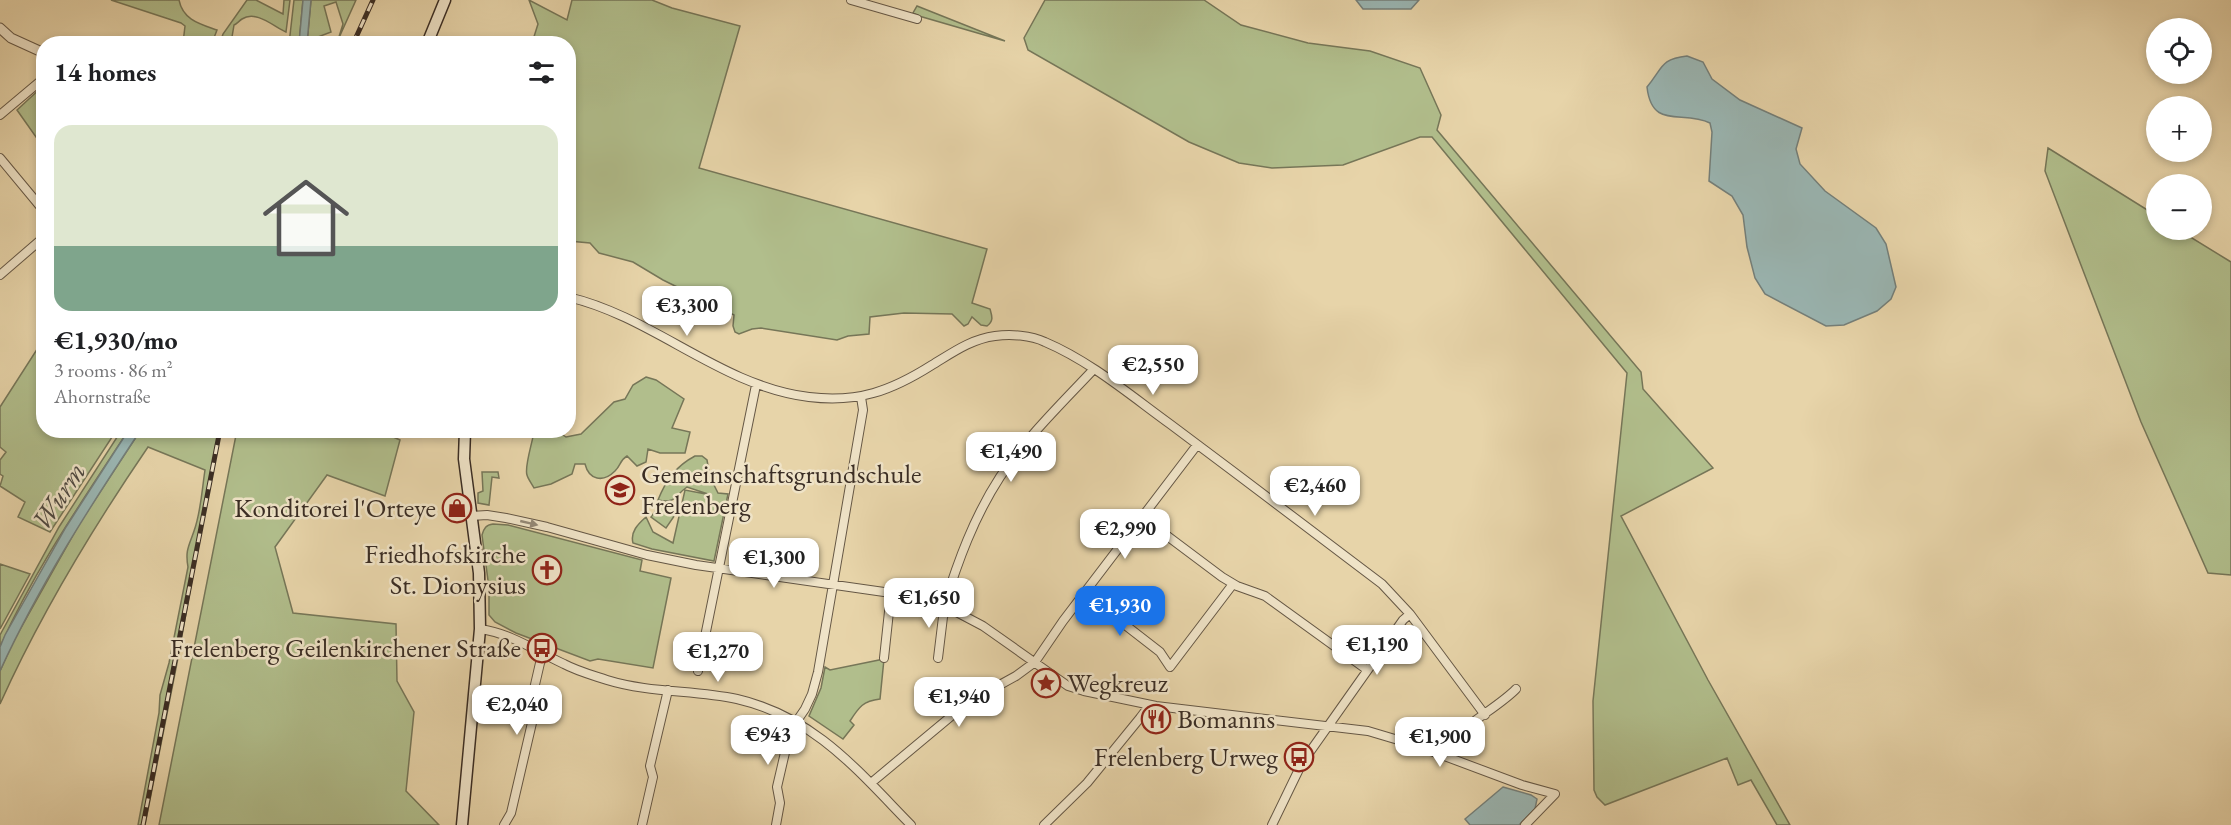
<!DOCTYPE html>
<html lang="en">
<head>
<meta charset="utf-8">
<style>
	body { margin:0; font-family:"EB Garamond",serif; background:#f6f6f6; color:#202124; height:100vh; display:flex; flex-direction:column; font-size:22px; white-space:nowrap }
	* { box-sizing:border-box; margin:0 }
	p { font-size:20px; color:#757577 }
	.icon { flex:none; width:33px; height:33px; fill:none; stroke:currentColor; stroke-width:2; stroke-linecap:round; stroke-linejoin:round }
	.map { position:relative; flex:1; overflow:hidden }
	.panel { position:absolute; left:36px; top:36px; width:540px; height:402px; display:flex; flex-direction:column; background:#fff; border-radius:24px; box-shadow:0 3px 9px #0003 }
	.panel>* { flex:none }
	.controls { position:absolute; left:2146px; top:18px; display:grid; gap:12px }
	.controls a { display:grid; place-items:center; width:66px; height:66px; border-radius:50%; background:#fff; box-shadow:0 3px 9px #0003; font-size:30px }
	.price { position:absolute; translate:-50% -51px; padding:0 14px; border-radius:12px; background:#fff; color:#222; font-size:20px; line-height:39px; filter:drop-shadow(0 2px 3px #0008) }
	.price::after { content:''; position:absolute; left:50%; top:36px; width:18px; height:14px; margin-left:-9px; background:inherit; clip-path:polygon(0 0,100% 0,50% 100%) }
	.price.on { background:#1a73e8; color:#fff }
	ul { padding:0; list-style:none }
	li { display:grid; align-content:center; gap:12px; height:318px; padding:0 18px }
	li span { display:grid; place-items:center; height:186px; border-radius:18px; color:#555 }
	li>.icon { margin-inline-start:auto }
	span .icon { width:108px; height:108px; fill:#fffc; stroke-width:1 }
	li b { font-size:26px }
	h2 { display:flex; justify-content:space-between; align-items:center; height:72px; padding:0 18px; font-size:26px }
	.map>svg:first-child { display:block }
	.green { fill:#b1be8c; stroke:#767658; stroke-width:1.5 }
	.water { fill:#9ab6b3; stroke:#747f7a; stroke-width:1.5 }
	.lines { fill:none; stroke-linecap:round; stroke-linejoin:round }
	.minor-casing { stroke:#655745; stroke-width:10 }
	.tertiary-casing { stroke:#655745; stroke-width:11 }
	.secondary-casing { stroke:#3a2d24; stroke-width:13 }
	.minor { stroke:#efe3c7; stroke-width:8 }
	.tertiary { stroke:#efe3c7; stroke-width:9 }
	.secondary { stroke:#efe3c7; stroke-width:10 }
	.rail-casing { stroke:#3a2d24; stroke-width:5 }
	.rail { stroke:#efe3c7; stroke-width:3; stroke-dasharray:9; stroke-linecap:butt }
	.oneway { fill:#948876 }
	.labels { text-anchor:middle; stroke-width:5; stroke-linejoin:round; paint-order:stroke }
	.poi-label { font-size:27px; fill:#3a2d24; stroke:#efe3c7; text-anchor:end }
	.water-label { font-size:28px; font-style:italic; fill:#4d4841; stroke:#efe3c7 }
</style>
</head>
<body>
<div class="map">
<svg width="2231" height="825" viewBox="0 0 2231 825">
	<rect width="100%" height="100%" fill="#e7d4a9"/>
	<filter id="stains"><feTurbulence type="fractalNoise" baseFrequency=".00333" numOctaves="4"/><feColorMatrix values="0 0 0 0 .2 0 0 0 0 .09 0 0 0 0 .02 0 0 0 .5 -.17"/></filter>
	<radialGradient id="worn" r=".72"><stop offset=".6" stop-color="#630" stop-opacity="0"/><stop offset="1" stop-color="#630" stop-opacity=".3"/></radialGradient>
	<path class="green" d="M111 0H179C183 20 200 24 217 30L212 43H183L185 26 181 23Z
		M247 0H256L283 14 284 0H290L286 32C273 26 256 10 242 19 239 21 237 24 234 25L231 43H220L223 34Z
		M294 0H303L299 43 289 44Z
		M311 0H356L338 40 343 24 336 2 324 6 331 32 315 38 312 43 307 44Z
		M529 0 567 20 572 0H652L672 8 740 26 699 168 987 249 972 303 990 309C992 316 994 321 987 326L981 325 972 317 968 324 964 326 952 314 904 313 870 317 869 334 848 336 837 340 761 328 752 329 739 334 735 332 733 326 734 315 663 280 633 262 599 253 590 243 569 241 568 44 532 43 538 24Z
		M1045 0H1204L1241 25 1308 43 1370 51 1420 68 1441 115 1437 130 1641 372 1643 389 1713 468 1621 516 1708 680 1790 825H1777L1751 780 1738 785 1727 758 1605 805 1597 797 1594 790 1593 701 1627 373 1432 137H1420L1343 165 1272 168 1239 163 1189 142 1028 50 1024 38Z
		M917 6 1005 41 919 16 913 13Z
		M43 86V147L17 110Z
		M2048 148 2157 216V230H2179L2231 262V575L2208 573 2141 422 2045 171Z
		M43 340 44 430 116 431 50 532 18 517 25 502 0 486 3 476 0 474V460L6 452 0 447V407Z
		M646 377 656 380 684 399 672 428 690 432 685 453H660L648 449 646 462 637 466 627 456C620 460 621 465 615 471 603 483 589 480 585 464H575L572 474 551 484 534 488C532 484 528 479 527 475 524 467 533 441 534 431H557L566 437 581 434 614 402 625 399 633 385Z
		M237 430 380 431 400 440 385 496 327 475 275 547 293 613 396 624 397 681 414 712 406 791 439 825H159Z
		M121 431H128C83 500 34 570 0 647V635L59 527Z
		M140 431H219L177 663 145 825H138L159 713 160 695 169 663 188 567C185 550 189 546 194 531 201 512 202 489 205 470L148 447C92 529 41 613 0 704V671L13 642 81 521Z
		M695 456H702L707 460 710 477 718 493 728 494 714 561 652 549 633 543C630 532 638 524 646 517L653 532 673 543 685 490 711 495 687 487C674 496 676 504 658 500 666 480 676 466 695 456Z
		M482 472H498L499 478 492 477 489 505 478 503V493L483 491Z
		M662 502 677 512 666 528 651 517Z
		M493 524 508 525 642 560 640 571 671 578 653 668 598 659 590 661 516 633 495 622 489 615V588L482 535C484 528 486 525 493 524Z
		M0 564 30 574 0 629Z
		M884 659 880 699C863 701 859 707 850 721L854 725 843 739 809 716 821 688 825 667 830 670Z"/>
	<path class="water" d="M303 0H311L307 43H299Z
		M1356 0H1419L1411 9H1363Z
		M1687 56 1703 62 1712 79 1740 100 1802 128 1796 149 1800 164 1825 191 1876 228 1886 244 1896 287 1891 299 1877 311 1844 325 1826 326 1765 294 1755 278 1747 247 1743 215 1732 196 1709 181 1712 132 1710 123C1683 109 1652 131 1647 87 1663 68 1660 59 1687 56Z
		M128 431H140C89 508 39 586 0 671V647L5 635 66 527Z
		M1503 787 1531 795 1537 799 1535 809 1519 825H1470L1465 819Z"/>
	<g class="lines">
		<g class="minor-casing">
			<path id="minor" d="M851 0 917 19
				M0 115 44 78
				M0 158 44 211
				M0 275 44 237
				M568 297C654 317 720 386 809 397 858 403 891 391 932 365 952 353 971 339 995 336 1010 334 1031 335 1045 342 1090 361 1130 395 1170 424 1241 477 1312 531 1382 584L1410 614 1485 715
				M471 516 487 515 506 518 547 527 647 555 696 565 891 593 947 607 983 626 1068 686 1084 691 1156 706 1368 731 1415 745 1522 785 1555 794 1525 825
				M1142 517 1222 577 1237 586 1265 596 1366 669
				M1084 593 1160 652 1170 667 1233 584
				M944 606C958 561 974 517 1000 477 1026 438 1061 404 1093 370
				M480 629C510 633 536 651 564 664 577 671 592 675 607 680 649 693 694 690 737 699 815 717 858 771 911 825
				M884 658 891 593
				M938 658 943 617 947 607
				M698 671 756 385
				M1442 755C1451 731 1497 709 1516 689
				M871 783 967 703 1016 676 1035 662 1063 621 1197 445
				M504 825 511 813 535 710 531 702 540 663 544 654
				M642 825 653 777 650 766 668 690
				M776 825 780 803 777 787 790 731 805 709 812 694 818 672 863 410 861 397
				M1044 825 1087 783 1140 718 1146 710 1147 704
				M1272 825 1302 763 1403 620 1410 614"/>
		</g>
		<g class="tertiary-casing">
			<path id="tertiary" d="M0 28 11 38 44 53"/>
		</g>
		<g class="secondary-casing">
			<path id="secondary" d="M427 44 445 0
				M462 825 480 629 479 573 464 459 465 430"/>
		</g>
		<use href="#minor" class="minor"/>
		<use href="#tertiary" class="tertiary"/>
		<use href="#secondary" class="secondary"/>
		<g class="rail-casing">
			<path id="rail" d="M353 44 373 0
				M143 825 220 430"/>
		</g>
		<use href="#rail" class="rail"/>
	</g>
	<defs><path id="oneway-solid" d="M-6-.8H1V-3.2L6.5 0L1 3.2V.8H-6Z" transform="scale(1.5)"/></defs>
	<use class="oneway" href="#oneway-solid" transform="translate(529 523) rotate(13)"/>
	<defs>
		<g id="school-ring" transform="scale(1.5)"><circle r="9.5" fill="#efe3c7" stroke="#8f2418" stroke-width="1.5"/><path d="M0-5L7-2L0 1L-7-2ZM-4 1L0 2.5L4 1V4Q0 6-4 4Z" fill="#8f2418"/></g>
		<g id="shop-ring" transform="scale(1.5)"><circle r="9.5" fill="#efe3c7" stroke="#8f2418" stroke-width="1.5"/><path d="M-5-2.5h2.3a2.7 3.5 0 0 1 5.4 0H5L5.5 6h-11ZM-1.5-2.5h3a1.5 2.3 0 0 0-3 0Z" fill="#8f2418"/></g>
		<g id="church-ring" transform="scale(1.5)"><circle r="9.5" fill="#efe3c7" stroke="#8f2418" stroke-width="1.5"/><path d="M-1.2-6h2.4v3.5h3.3v2.4h-3.3V6h-2.4V-.1h-3.3v-2.4h3.3Z" fill="#8f2418"/></g>
		<g id="bus-ring" transform="scale(1.5)"><circle r="9.5" fill="#efe3c7" stroke="#8f2418" stroke-width="1.5"/><path d="M-5-6H5V4H4V6H2V4H-2V6H-4V4H-5ZM-3.5-4V0h7V-4ZM-3.5 1.2v1.5H-2V1.2ZM2 1.2v1.5H3.5V1.2Z" fill="#8f2418"/></g>
		<g id="sight-ring" transform="scale(1.5)"><circle r="9.5" fill="#efe3c7" stroke="#8f2418" stroke-width="1.5"/><path d="M0-6L1.8-2.2L6-1.7L2.9 1.2L3.7 5.4L0 3.3L-3.7 5.4L-2.9 1.2L-6-1.7L-1.8-2.2Z" fill="#8f2418"/></g>
		<g id="restaurant-ring" transform="scale(1.5)"><circle r="9.5" fill="#efe3c7" stroke="#8f2418" stroke-width="1.5"/><path d="M-5-6h1v4h1v-4h1v4h1v-4h1v5L-1.5 .5V6h-2V.5L-5-1ZM5-6V6H3V1.5H1.5Q1.5-4 5-6Z" fill="#8f2418"/></g>
	</defs>
	<g fill-rule="evenodd">
		<use href="#school-ring" x="620" y="490"/>
		<use href="#shop-ring" x="457" y="508"/>
		<use href="#church-ring" x="547" y="570"/>
		<use href="#bus-ring" x="542" y="648"/>
		<use href="#sight-ring" x="1046" y="683"/>
		<use href="#restaurant-ring" x="1156" y="719"/>
		<use href="#bus-ring" x="1299" y="757"/>
	</g>
	<g class="labels">
		<g class="poi-label">
			<text x="641" y="483" text-anchor="start">Gemeinschaftsgrundschule<tspan x="641" dy="31">Frelenberg</tspan></text>
			<text x="436" y="517">Konditorei l'Orteye</text>
			<text x="526" y="563">Friedhofskirche<tspan x="526" dy="31">St. Dionysius</tspan></text>
			<text x="521" y="657">Frelenberg Geilenkirchener Straße</text>
			<text x="1067" y="692" text-anchor="start">Wegkreuz</text>
			<text x="1177" y="728" text-anchor="start">Bomanns</text>
			<text x="1278" y="766">Frelenberg Urweg</text>
		</g>
		<g class="water-label">
			<text transform="translate(58 496) rotate(-57)" y="10">Wurm</text>
		</g>
	</g>
	<rect width="100%" height="100%" filter="url(#stains)"/>
	<rect width="100%" height="100%" fill="url(#worn)"/>
</svg>
<div class="controls">
<a><svg class="icon" aria-label="locate" viewBox="0 0 24 24"><circle cx="12" cy="12" r="6"/><path d="M12 2v4M12 18v4M2 12h4M18 12h4"/></svg></a>
<a>+</a>
<a>−</a>
</div>
<b class="price" style="left:687px;top:337px">€3,300</b>
<b class="price" style="left:1153px;top:396px">€2,550</b>
<b class="price" style="left:1011px;top:483px">€1,490</b>
<b class="price" style="left:1315px;top:517px">€2,460</b>
<b class="price" style="left:1125px;top:560px">€2,990</b>
<b class="price" style="left:774px;top:589px">€1,300</b>
<b class="price" style="left:929px;top:629px">€1,650</b>
<b class="price on" style="left:1120px;top:637px">€1,930</b>
<b class="price" style="left:1377px;top:676px">€1,190</b>
<b class="price" style="left:718px;top:683px">€1,270</b>
<b class="price" style="left:959px;top:728px">€1,940</b>
<b class="price" style="left:517px;top:736px">€2,040</b>
<b class="price" style="left:768px;top:766px">€943</b>
<b class="price" style="left:1440px;top:768px">€1,900</b>
<section class="panel">
<h2>14 homes<svg class="icon" aria-label="filters" viewBox="0 0 24 24"><path d="M4 7h16M4 17h16"/><circle cx="9" cy="7" r="2"/><circle cx="15" cy="17" r="2"/></svg></h2>
<ul>
<li><span style="background:linear-gradient(#dfe7d0 65%,#7fa58c 0)"><svg class="icon" aria-label="home" viewBox="0 0 24 24"><path d="M3 11l9-7 9 7M6 9v11h12V9"/></svg></span><div><b>€1,930/mo</b><p>3 rooms · 86 m²</p><p>Ahornstraße</p></div></li>
</ul>
</section>
</div>
</body>
</html>
